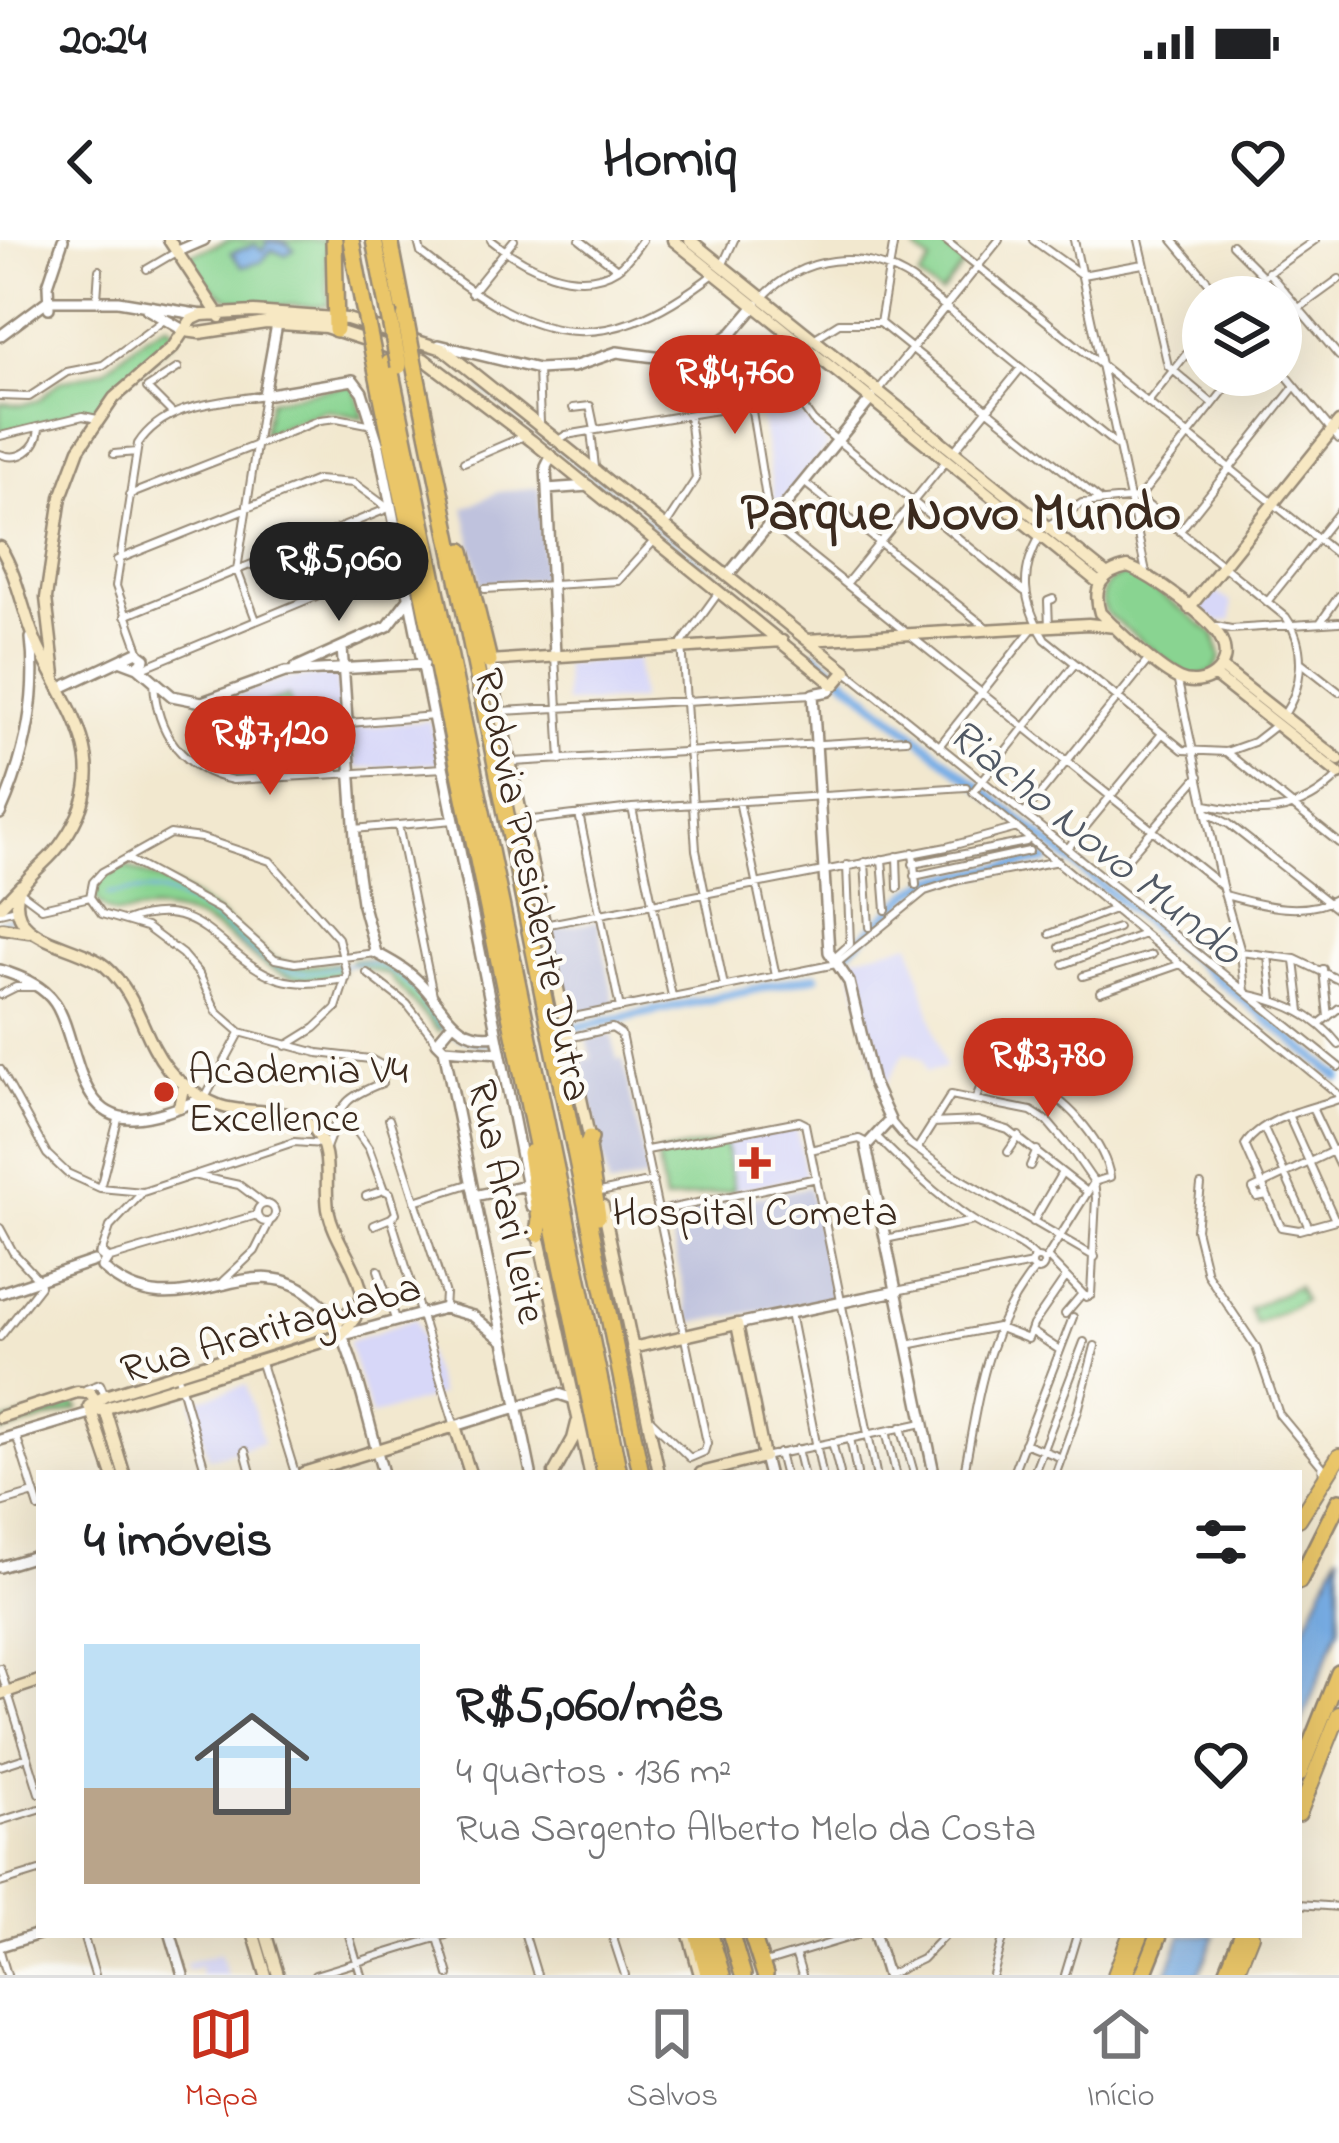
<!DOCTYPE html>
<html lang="pt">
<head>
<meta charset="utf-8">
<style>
	body { margin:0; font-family:"Indie Flower",sans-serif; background:#f2f2f2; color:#202124; height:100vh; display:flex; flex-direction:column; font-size:45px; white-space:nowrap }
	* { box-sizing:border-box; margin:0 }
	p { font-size:39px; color:#757577 }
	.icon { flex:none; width:66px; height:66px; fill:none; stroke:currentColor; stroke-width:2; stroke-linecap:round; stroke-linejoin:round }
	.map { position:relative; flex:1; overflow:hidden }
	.drawer { position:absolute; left:36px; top:1230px; width:1266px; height:468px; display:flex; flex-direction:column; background:#fff; border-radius:0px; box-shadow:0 12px 48px #0002 }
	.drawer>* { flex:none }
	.buttons { position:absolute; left:1182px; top:36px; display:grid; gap:24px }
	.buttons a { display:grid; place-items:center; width:120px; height:120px; border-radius:50%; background:#fff; box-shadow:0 12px 48px #0002; font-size:60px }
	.price { position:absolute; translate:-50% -102px; padding:0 27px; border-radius:42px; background:#c8321e; color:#fff; font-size:39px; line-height:78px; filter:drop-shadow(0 3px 6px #0008) }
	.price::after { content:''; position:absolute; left:50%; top:72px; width:36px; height:27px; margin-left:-18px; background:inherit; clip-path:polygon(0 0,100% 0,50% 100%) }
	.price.active { background:#222; color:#fff }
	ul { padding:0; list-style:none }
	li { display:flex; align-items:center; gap:36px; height:300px; padding:0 48px }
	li+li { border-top:3px solid #e0e0e0 }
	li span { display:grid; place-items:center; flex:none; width:336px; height:240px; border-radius:0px; color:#555 }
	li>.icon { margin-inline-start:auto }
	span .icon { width:144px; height:144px; fill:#fffc; stroke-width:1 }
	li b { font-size:51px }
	h2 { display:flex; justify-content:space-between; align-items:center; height:144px; padding:0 48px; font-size:51px }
	.status { display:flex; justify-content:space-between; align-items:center; height:84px; padding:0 60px; background:#fff; direction:ltr }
	.status svg { height:33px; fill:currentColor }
	header { display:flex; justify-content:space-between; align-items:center; height:156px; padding:0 48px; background:#fff; font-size:54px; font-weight:800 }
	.tabs { display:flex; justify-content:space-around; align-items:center; height:168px; border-top:3px solid #e0e0e0; background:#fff; font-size:33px; color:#757577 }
	.tabs a { display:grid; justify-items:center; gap:6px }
	.tabs .active { color:#c8321e }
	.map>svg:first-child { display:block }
	.built { fill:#d7d7f8 }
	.industrial { fill:#bfc2dd }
	.green { fill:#89d491; stroke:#627f58; stroke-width:3 }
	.water { fill:#78aee6; stroke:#5a6c82; stroke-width:3 }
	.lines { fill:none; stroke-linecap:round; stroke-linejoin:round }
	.stream { stroke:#78aee6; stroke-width:3 }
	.river { stroke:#78aee6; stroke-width:9 }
	.minor-casing { stroke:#968976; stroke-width:10 }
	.tertiary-casing { stroke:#968976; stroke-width:14 }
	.secondary-casing { stroke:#968976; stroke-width:15 }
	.trunk-casing { stroke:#968976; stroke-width:18 }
	.motorway-casing { stroke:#968976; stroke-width:20 }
	.minor { stroke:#fff; stroke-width:6 }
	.tertiary { stroke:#fff; stroke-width:9 }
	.secondary { stroke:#f7e8c3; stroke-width:10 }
	.trunk { stroke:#eac669; stroke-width:14 }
	.motorway { stroke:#eac669; stroke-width:15 }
	.motorway-bridge-casing { stroke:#968976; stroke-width:20; stroke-linecap:butt }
	.motorway-bridge { stroke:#eac669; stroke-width:15 }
	.poi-dot { fill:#c8321e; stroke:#fdfcf7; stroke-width:4.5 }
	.labels { text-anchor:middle; stroke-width:9; stroke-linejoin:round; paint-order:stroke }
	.street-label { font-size:42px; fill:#3b2a1e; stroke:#fdfcf7 }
	.poi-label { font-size:42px; fill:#3b2a1e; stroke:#fdfcf7; text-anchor:start }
	.water-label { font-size:45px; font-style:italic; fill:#505864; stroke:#fdfcf7 }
	.district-label { font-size:54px; font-weight:bold; fill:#3b2a1e; stroke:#fdfcf7 }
</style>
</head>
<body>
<div class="status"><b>20:24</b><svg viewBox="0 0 49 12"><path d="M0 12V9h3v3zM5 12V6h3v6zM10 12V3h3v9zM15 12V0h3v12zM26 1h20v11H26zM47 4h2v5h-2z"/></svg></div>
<header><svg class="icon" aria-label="back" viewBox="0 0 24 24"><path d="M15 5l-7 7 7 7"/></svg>Homiq<svg class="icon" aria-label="heart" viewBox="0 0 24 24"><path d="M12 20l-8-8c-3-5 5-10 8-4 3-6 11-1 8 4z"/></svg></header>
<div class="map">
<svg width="1339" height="1735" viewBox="0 0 1339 1735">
	<rect width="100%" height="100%" fill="#fdfcf7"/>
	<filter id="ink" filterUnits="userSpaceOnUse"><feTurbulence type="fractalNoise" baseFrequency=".00833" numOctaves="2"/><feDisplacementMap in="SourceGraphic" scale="24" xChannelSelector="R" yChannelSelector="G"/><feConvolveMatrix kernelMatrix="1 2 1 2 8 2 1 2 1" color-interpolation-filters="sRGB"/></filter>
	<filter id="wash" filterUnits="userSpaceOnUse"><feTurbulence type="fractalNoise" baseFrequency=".004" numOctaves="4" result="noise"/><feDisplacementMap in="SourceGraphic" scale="48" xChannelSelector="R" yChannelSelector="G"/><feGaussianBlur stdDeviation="2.7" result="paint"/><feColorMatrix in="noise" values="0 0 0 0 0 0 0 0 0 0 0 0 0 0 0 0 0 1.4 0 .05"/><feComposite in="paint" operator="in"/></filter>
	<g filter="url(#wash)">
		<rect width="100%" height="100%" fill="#f2e8cf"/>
		<path class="built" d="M792 164 828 205 776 269 760 172Z
			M1213 351 1231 362 1232 380 1218 382 1200 370Z
			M637 418 640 460 565 463 564 424Z
			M337 435 344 528 232 535 210 467 281 439Z
			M430 481 440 523 356 528 352 488Z
			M911 703 945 828 926 832 923 819 905 812 884 849 873 820 850 718Z
			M796 887 806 936 734 950 724 901Z
			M415 1079 440 1155 371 1176 348 1102Z
			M246 1145 263 1202 209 1218 192 1162Z
			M220 1713 227 1735H200L201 1726 187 1730 185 1723Z"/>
		<path class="industrial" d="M539 247 544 339 481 344 464 268 499 252Z
			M598 681 615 766 566 777 548 691Z
			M612 795 617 820 623 819 648 938 609 947 582 820 592 818 587 800Z
			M809 947 833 1058 691 1083 667 975Z"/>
		<path class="green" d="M230 0H325L329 65C315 69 298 65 282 65 231 63 215 63 189 15Z
			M924 0H938L964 25 941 54 919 38 931 22 916 11Z
			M168 84 175 93 174 100 126 139 97 168C64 171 33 188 0 192V163L22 165 39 160 59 142 104 130 146 96Z
			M348 145 355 148 364 178 326 170 263 194 270 160Z
			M1132 333 1214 394 1221 418 1213 432 1195 438 1186 436 1107 374C1094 352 1109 335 1132 333Z
			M288 456 303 500 233 524 219 480Z
			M124 626 178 647 214 670 273 719 299 727 339 723 343 732C269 760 250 698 192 677 180 673 167 670 154 670 129 670 113 684 96 658 95 640 109 632 124 626Z
			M358 719C399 724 422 753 444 786L438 791 388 735 351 724V720Z
			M724 901 734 950 665 961 657 914Z
			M1297 1046 1304 1061 1256 1084 1249 1069Z
			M74 1163 79 1169 0 1193V1183Z"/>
		<path class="water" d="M268 1 286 3 294 10 285 15 272 10 261 22 242 27 231 13 255 5 263 11Z
			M1339 1312V1387L1299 1489V1400Z
			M1182 1695H1215L1199 1735H1166Z"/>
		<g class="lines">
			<path class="stream" d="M482 147 780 388
				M107 654C121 653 138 650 153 651 177 653 215 677 233 694 249 709 264 722 285 730 318 741 350 712 384 728 434 752 423 802 491 804
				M0 682 13 677"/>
			<path class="river" d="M814 414 1339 837
				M844 714 911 653 932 640 1046 620
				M575 788 816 736"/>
		</g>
	</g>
	<g filter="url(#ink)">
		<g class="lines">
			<g class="minor-casing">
				<path id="minor" d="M491 0C522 25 577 55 617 29 627 22 635 10 642 0
					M580 0 617 29
					M945 0 1339 316
					M1033 0 1082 35
					M1074 0 1146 332
					M1139 0 1168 126 1213 164
					M1173 0 1221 57
					M418 1 421 13C529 99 596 126 715 33
					M1232 5 1263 36
					M723 24 734 0
					M147 29 176 12
					M1268 32 1339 116
					M1082 35 1143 24
					M471 53 514 0
					M1234 57 1315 0
					M762 58C803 15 862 8 912 40L1118 206
					M97 59 99 30
					M1299 68 1339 39
					M880 83 894 0
					M733 92 743 115 770 283 1222 646
					M815 98 839 83H880L1099 259
					M807 108 799 122 796 157 813 181 1024 351
					M538 129 540 183
					M1281 129 1339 199
					M878 151 999 0
					M0 156 29 157 67 132 103 125 164 80
					M1148 162 1203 93
					M573 168 590 166 595 190
					M171 172 147 148 178 128
					M591 191 595 227
					M0 196 83 176 97 179
					M560 199 566 195 796 157
					M954 211 1021 128
					M0 214C19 222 37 209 39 189
					M114 214 136 212
					M464 222 522 197
					M805 243 987 388
					M129 255 320 180 337 178 373 185
					M1139 258 1236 135
					M666 285 696 239 689 175
					M1049 285 1082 263 1139 258 1286 377C1307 407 1303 447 1283 476
					M1180 291 1295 146
					M1041 295C1018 333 1023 363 1045 399L1183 510 1226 512 1254 502 1277 484
					M117 320 317 240 354 243 388 268
					M846 344 946 221
					M485 349 618 341 654 301
					M719 352 682 403 696 610 724 746
					M1267 362 1339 272
					M125 376 389 268
					M1320 383 1339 356
					M1216 386 1231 389 1339 382
					M1049 387 1048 361 1053 359
					M140 413 116 346 138 204C165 162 219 163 264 155L237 330 256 380
					M555 416 561 520
					M1302 423 1339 452
					M1074 425 973 552 1339 855
					M140 429 403 320
					M846 431 1339 827
					M154 442C156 493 183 530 233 540L444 528
					M1178 442 1222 646 1241 712 1245 751
					M502 471 813 454
					M349 483 434 476
					M940 505 1033 388
					M1226 512 1339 603
					M513 522 906 499
					M739 561 776 736
					M1206 565C1257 576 1301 576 1339 535
					M632 568 672 756
					M1025 573 1149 419
					M1208 573 1229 584 1339 671
					M579 574 620 768
					M524 581 632 568 966 547
					M398 585 433 755
					M354 589 454 580
					M1068 608 1161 495
					M913 612 916 645
					M897 616 898 648
					M127 619 219 669 275 719 295 723 376 713
					M882 619 886 670
					M865 622 869 687
					M913 624 1026 602
					M914 636 1029 611
					M1108 641 1199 536
					M22 653 42 668 90 657
					M1225 655C1261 665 1304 678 1339 657
					M90 657 102 674 146 687 182 714 199 734 217 772 240 792 318 813 370 819 383 826 382 843C338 860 343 866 326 908
					M90 657 93 642 102 632 170 594 201 598 270 621 338 698 347 734 336 768 315 788 286 806
					M0 673 17 669
					M126 681C204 652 218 718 279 739 302 746 324 742 346 739
					M544 685 947 607 1017 588
					M1050 694 1114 669
					M1060 707 1118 688
					M1241 712 1295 719 1339 740
					M1268 716 1273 760
					M832 720 850 704 847 625
					M1295 721 1301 771
					M1064 724 1144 694
					M1323 729 1328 777
					M367 733 407 764 436 801
					M1083 736 1152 715
					M1100 752 1181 724
					M0 755 16 747H36
					M1250 755C1287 763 1315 775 1339 805
					M564 779 836 724 925 651 959 640 1058 621
					M1320 783 1339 768
					M568 798 612 788 621 794 707 1203 704 1212 690 1218 651 1180
					M0 829 47 914 67 933 100 948 143 952 294 902 323 904
					M205 858 240 793
					M976 858 983 841C1002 841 1023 842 1040 849 1070 862 1105 905 1110 937L1094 942
					M1339 859C1309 869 1263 877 1245 905L1281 987 1299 990 1339 979
					M1312 868 1339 925
					M341 869 369 909 384 950 390 953 396 973 391 978 454 1183
					M1289 877 1335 980
					M389 879 445 1054 444 1068
					M890 880 910 904 952 934 1095 1017
					M932 883 978 881 1008 890 1086 951
					M1264 888 1309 988
					M877 897C907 927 935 954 971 979 991 993 1020 1000 1036 1018
					M917 909 951 855 1031 871 1047 881 1074 913 1094 942 1096 958 1091 1055 1086 1057 1048 1018
					M647 910 799 881 805 884 876 1233
					M810 910 859 899 867 903
					M1008 912 1019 896
					M1030 926 1037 910
					M197 936 239 945 264 964
					M1201 945 1196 989 1207 1034 1256 1107 1279 1174 1322 1226 1323 1235
					M100 948 119 876
					M600 952 653 941
					M1267 955 1257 957 1253 949 1339 908
					M366 956 384 950
					M415 961 472 943
					M257 973a9 9 0 1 1 18 0a9 9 0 1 1-18 0Z
					M659 971 817 938
					M1033 982 1061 934
					M374 985 391 978
					M0 988 13 1012 39 1040 40 1046 0 1097
					M885 999 973 981
					M101 1014 110 987 140 955
					M1032 1024a6 6 0 1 1 12 0a6 6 0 1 1-12 0Z
					M107 1019 257 975
					M1044 1022 1094 942
					M378 1030 395 1079
					M223 1041 255 1011 270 981
					M896 1051 1032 1024
					M790 1073 822 1233
					M1065 1074 1082 1054
					M1031 1091 1058 1109
					M907 1105 997 1087 1028 1099 1033 1085 1066 1037
					M260 1120 295 1233
					M177 1133 206 1233
					M86 1149 100 1144 105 1156
					M901 1187 914 1233
					M886 1191 896 1233
					M16 1195 39 1268
					M850 1198 857 1233
					M832 1202 840 1233
					M1024 1203 1062 1218
					M797 1209 803 1233
					M245 1211 251 1233
					M779 1213 784 1233
					M764 1217 923 1183
					M964 1233C979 1156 984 1093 1035 1029
					M1013 1233 1073 1077
					M1034 1233 1084 1102
					M1056 1233 1078 1171 1095 1106
					M0 1263 34 1253
					M0 1428 39 1553
					M0 1526 28 1517
					M0 1581 39 1569
					M0 1643 39 1631
					M1299 1664 1339 1667
					M83 1695 95 1735
					M349 1695 361 1735
					M525 1695 537 1735
					M612 1695 625 1735
					M438 1698 449 1735
					M0 1711 7 1735
					M796 1716 802 1735
					M768 1722 857 1695
					M315 1735 446 1695
					M888 1735 922 1719 945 1695
					M993 1735 1004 1695
					M1065 1735 1077 1695"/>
			</g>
			<g class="tertiary-casing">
				<path id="tertiary" d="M176 12 204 0
					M49 68 48 45 63 0
					M147 69 185 91
					M277 84 264 155 353 140 362 152 379 206 531 966
					M0 96 47 61H118L202 75
					M439 105 538 129 573 127 617 112 678 120 713 107 733 92 756 65
					M555 219 549 221 546 227 555 416
					M547 249 589 246
					M728 335 872 158
					M342 407 357 627 362 662 376 713C391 721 406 729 418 741 445 766 453 802 496 795
					M122 421 138 427 172 456 202 462 285 432 424 424
					M295 428 388 386 410 357
					M834 445 829 451 813 454 829 712 849 742 873 843 890 880 866 906 934 1233
					M61 448 137 412 145 418 138 427
					M0 574C25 518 38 459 31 398
					M0 730C20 736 43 745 55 763 78 797 75 880 133 878 157 877 183 866 205 858
					M452 784 437 802 444 809 531 1233
					M444 809 500 813
					M474 956 526 945
					M101 1014 107 1019 102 1027
					M102 1027C179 1099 251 996 318 1061 325 1067 332 1073 336 1082 356 1121 370 1189 383 1233
					M0 1053 94 1021
					M737 1084 896 1051
					M344 1095 444 1068 473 1076 504 1101
					M455 1186 559 1154 574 1159
					M0 1200 93 1172
					M764 1217 768 1233
					M0 1327 39 1315
					M171 1695 183 1735
					M875 1695 887 1735
					M0 1706 39 1694"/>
			</g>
			<g class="secondary-casing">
				<path id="secondary" d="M169 0 220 77
					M673 0 1099 343
					M690 0 1106 334
					M0 307C20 340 23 377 40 411 74 479 115 528 63 601 51 620 31 631 19 650 4 703 76 702 105 726 155 770 137 831 218 865 248 877 292 863 314 889 333 913 324 941 328 969 334 1000 357 1024 362 1054L355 1078 341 1096 93 1172
					M1128 327C1151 335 1213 379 1222 401 1234 429 1204 450 1179 439 1155 428 1119 391 1100 373 1092 347 1102 332 1128 327Z
					M1189 368 1339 182
					M807 400 1088 384 1115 387
					M1222 428 1339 520
					M55 435 46 358 61 257 79 209 114 158 173 107 191 80 202 75 254 72 347 79 443 109 846 431 834 445 532 201 424 119 325 87 266 83 200 93 185 91
					M1215 436 1339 534
					M0 667 21 645
					M2 688 29 692
					M179 867 184 844
					M590 901 489 421 782 401
					M603 966 659 1233
					M538 994 590 1233
					M632 1108 737 1084 764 1217 701 1233
					M89 1166 105 1156 337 1083 353 1067
					M90 1168 112 1233
					M0 1177 77 1152 90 1153 106 1173 124 1233
					M303 1233 455 1186 470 1233
					M554 1233 573 1199 577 1183
					M0 1454 39 1441
					M254 1695 266 1735
					M266 1695 278 1735
					M689 1695 700 1735"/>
			</g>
			<g class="trunk-casing">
				<path id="trunk" d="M1299 1279 1339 1216
					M1299 1574 1339 1474
					M697 1695 708 1735
					M1115 1735 1130 1695
					M1125 1735 1141 1695
					M1235 1735 1251 1695"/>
			</g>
			<g class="motorway-casing">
				<path id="motorway" d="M334 0 336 89
					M351 0 363 64
					M374 0 388 71
					M390 0 405 77
					M374 118 605 1233
					M389 123 619 1233
					M416 134 641 1233
					M462 311 489 421
					M590 898 587 907 598 976
					M530 913 540 979 538 994
					M1299 1341 1339 1261
					M1299 1534 1339 1433
					M710 1695 722 1735
					M731 1695 743 1735
					M752 1695 765 1735
					M1143 1735 1159 1695
					M1226 1735 1242 1695"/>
			</g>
			<use href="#minor" class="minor"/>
			<use href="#tertiary" class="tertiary"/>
			<use href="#secondary" class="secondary"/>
			<use href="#trunk" class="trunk"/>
			<use href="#motorway" class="motorway"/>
			<g class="motorway-bridge-casing">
				<path id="motorway-bridge" d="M363 64 374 118
					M388 71 399 126
					M405 77 416 134"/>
			</g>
			<use href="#motorway-bridge" class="motorway-bridge"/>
		</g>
	</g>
	<g class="poi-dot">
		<circle cx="164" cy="852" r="12"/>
		<path d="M749 905h12v12h12v12h-12v12h-12v-12h-12v-12h12z"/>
	</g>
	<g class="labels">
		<g class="street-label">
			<text transform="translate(535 644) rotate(78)" y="15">Rodovia Presidente Dutra</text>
			<text transform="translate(509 961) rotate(78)" y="15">Rua Arari Leite</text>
			<text transform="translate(270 1086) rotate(-16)" y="15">Rua Araritaguaba</text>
		</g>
		<g class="poi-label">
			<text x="188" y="843">Academia V4<tspan x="188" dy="48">Excellence</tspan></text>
			<text x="755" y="985" text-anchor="middle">Hospital Cometa</text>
		</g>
		<g class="water-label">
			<text transform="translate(1097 600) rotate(39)" y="16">Riacho Novo Mundo</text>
		</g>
		<g class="district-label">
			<text x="961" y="289">Parque Novo Mundo</text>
		</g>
	</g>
</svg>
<div class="buttons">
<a><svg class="icon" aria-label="layers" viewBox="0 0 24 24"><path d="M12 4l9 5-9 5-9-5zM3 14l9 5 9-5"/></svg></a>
</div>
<b class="price" style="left:735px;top:197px">R$4,760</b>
<b class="price active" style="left:339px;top:384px">R$5,060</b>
<b class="price" style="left:270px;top:558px">R$7,120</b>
<b class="price" style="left:1048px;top:880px">R$3,780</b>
<section class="drawer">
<h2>4 imóveis<svg class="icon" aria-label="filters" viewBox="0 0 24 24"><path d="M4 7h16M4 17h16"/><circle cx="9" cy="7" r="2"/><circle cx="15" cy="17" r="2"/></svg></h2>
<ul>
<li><span style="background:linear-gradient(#bfe0f5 60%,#b9a48a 0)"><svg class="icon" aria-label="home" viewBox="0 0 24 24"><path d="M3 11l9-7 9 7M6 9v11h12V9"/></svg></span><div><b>R$5,060/mês</b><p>4 quartos · 136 m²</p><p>Rua Sargento Alberto Melo da Costa</p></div><svg class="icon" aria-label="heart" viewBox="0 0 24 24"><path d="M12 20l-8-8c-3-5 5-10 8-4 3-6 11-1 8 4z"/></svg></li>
</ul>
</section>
</div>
<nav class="tabs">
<a class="active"><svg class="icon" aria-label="map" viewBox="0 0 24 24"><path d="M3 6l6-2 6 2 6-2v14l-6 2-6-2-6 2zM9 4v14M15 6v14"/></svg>Mapa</a>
<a><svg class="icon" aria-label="saved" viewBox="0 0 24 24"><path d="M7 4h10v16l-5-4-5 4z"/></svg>Salvos</a>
<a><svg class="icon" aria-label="home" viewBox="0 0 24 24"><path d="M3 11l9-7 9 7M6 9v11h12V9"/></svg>Início</a>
</nav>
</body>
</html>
